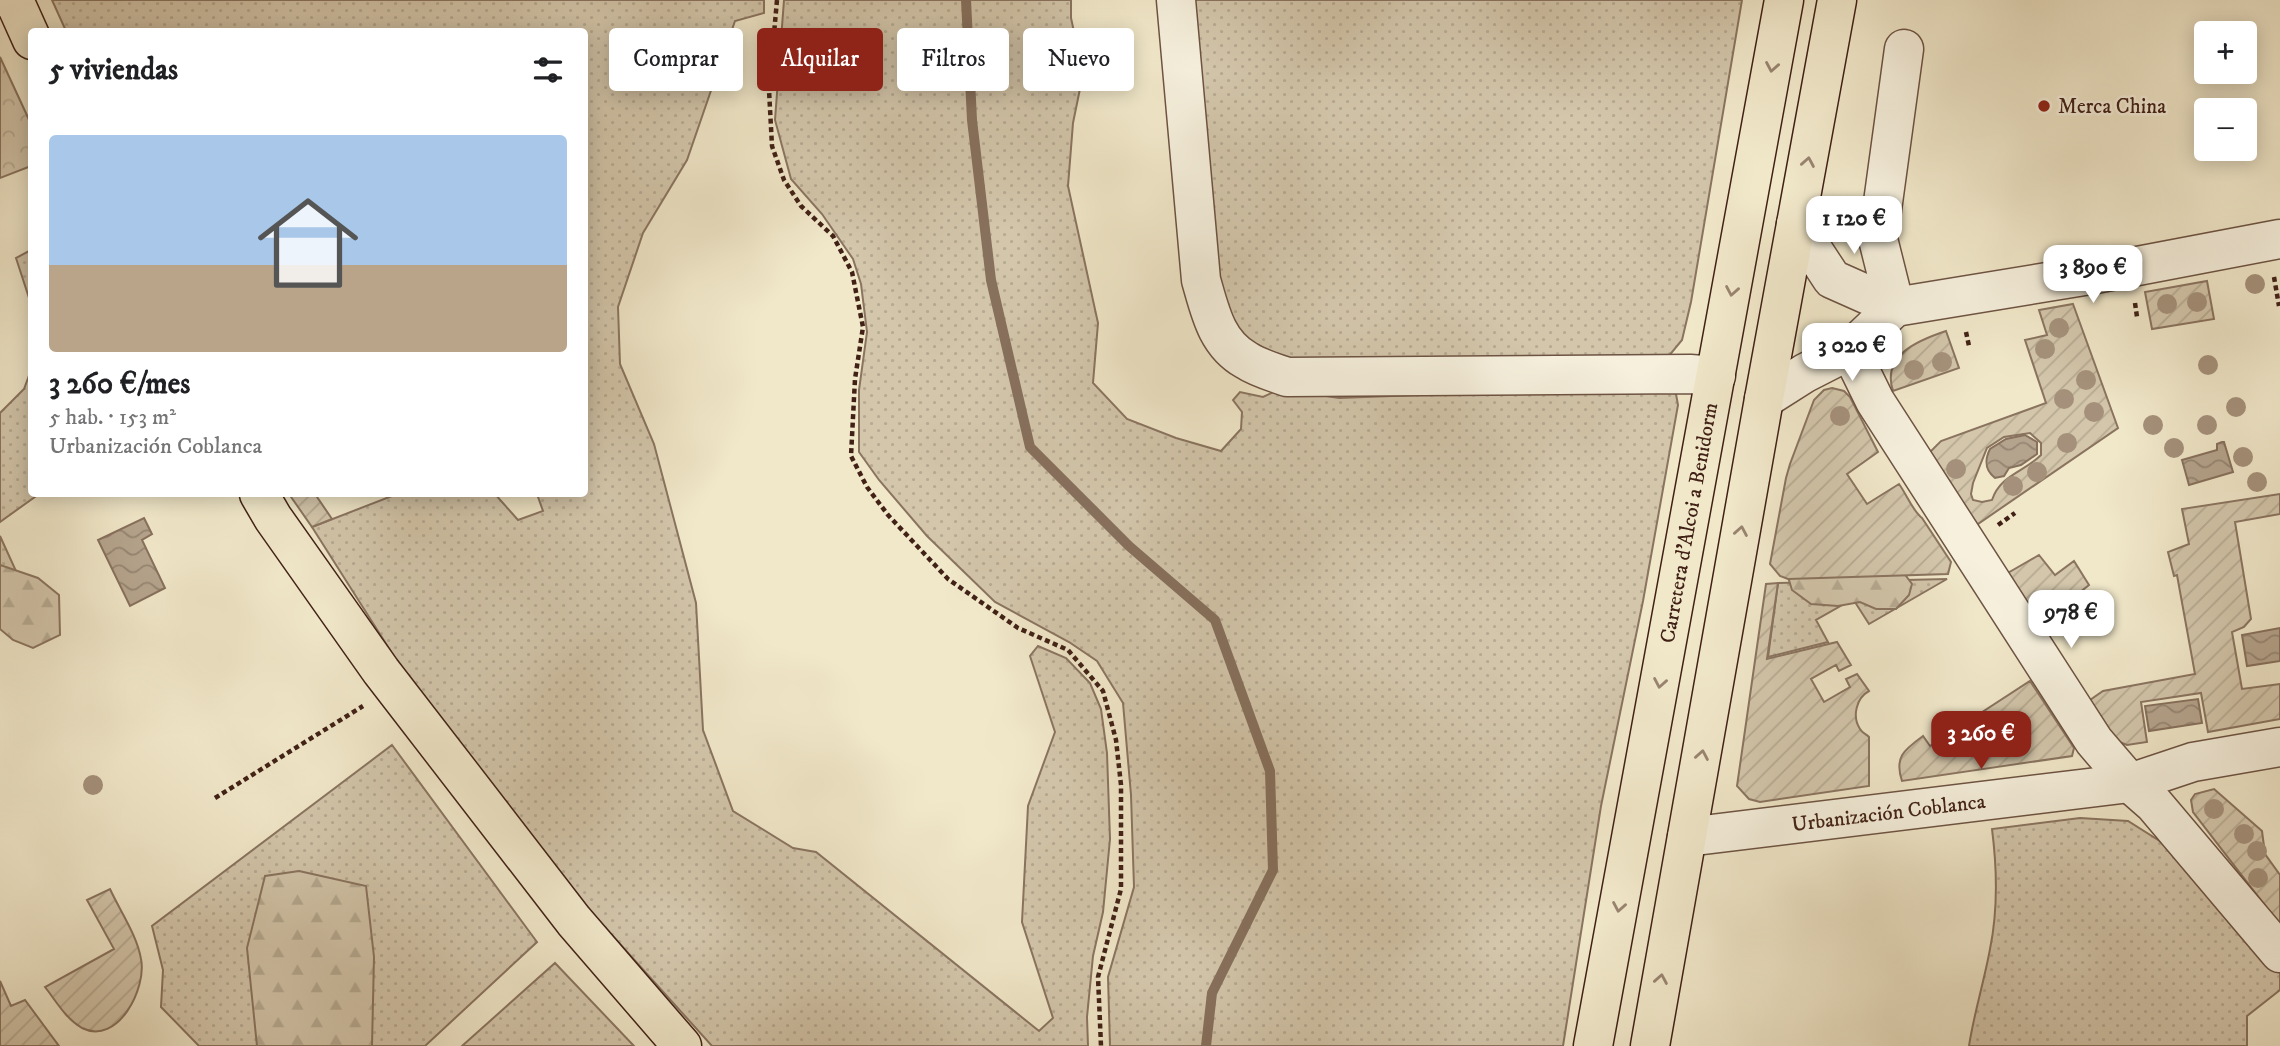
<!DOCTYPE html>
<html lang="es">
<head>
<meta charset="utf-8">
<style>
	body { margin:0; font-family:"IM FELL DW Pica",serif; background:#f2f2f2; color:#202124; height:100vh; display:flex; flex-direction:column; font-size:26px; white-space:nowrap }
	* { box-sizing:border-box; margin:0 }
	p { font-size:23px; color:#757577 }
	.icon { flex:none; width:38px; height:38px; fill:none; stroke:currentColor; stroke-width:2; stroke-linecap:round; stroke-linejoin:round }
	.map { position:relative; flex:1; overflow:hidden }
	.details { position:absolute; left:28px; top:28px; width:560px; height:469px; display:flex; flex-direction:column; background:#fff; border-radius:7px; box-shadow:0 4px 18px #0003 }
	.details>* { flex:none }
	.top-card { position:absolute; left:609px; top:28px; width:665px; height:63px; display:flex; gap:14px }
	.tools { position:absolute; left:2194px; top:21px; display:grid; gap:14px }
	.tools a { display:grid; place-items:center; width:63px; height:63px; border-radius:7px; background:#fff; box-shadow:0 4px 18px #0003; font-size:35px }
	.price { position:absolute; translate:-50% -60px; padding:0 16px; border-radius:14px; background:#fff; color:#222; font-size:23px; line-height:46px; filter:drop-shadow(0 2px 4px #0008) }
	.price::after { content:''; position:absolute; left:50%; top:42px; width:21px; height:16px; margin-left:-10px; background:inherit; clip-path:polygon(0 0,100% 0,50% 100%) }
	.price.on { background:#8f2418; color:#fff }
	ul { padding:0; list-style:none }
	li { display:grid; align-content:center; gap:14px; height:371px; padding:0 21px }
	li span { display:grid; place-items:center; height:217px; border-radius:7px; color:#555 }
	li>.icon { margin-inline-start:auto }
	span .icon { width:126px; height:126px; fill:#fffc; stroke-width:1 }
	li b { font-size:30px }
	h2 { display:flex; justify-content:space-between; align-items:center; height:84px; padding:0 21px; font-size:30px }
	.pill { padding:0 24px; border-radius:7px; background:#fff; box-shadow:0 4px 18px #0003; font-size:24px; line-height:63px }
	.pill.on { background:#8f2418; color:#fff }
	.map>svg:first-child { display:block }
	.grass { fill:url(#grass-dots); stroke:#8a7460; stroke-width:2 }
	.forest { fill:url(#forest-firs); stroke:#8a7460; stroke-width:2 }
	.park { fill:url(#park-crowns); stroke:#8a7460; stroke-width:2 }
	.garden { fill:url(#garden-furrows); stroke:#8a7460; stroke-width:2; fill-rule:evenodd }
	.water { fill:url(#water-waves); stroke:#87705d; stroke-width:2 }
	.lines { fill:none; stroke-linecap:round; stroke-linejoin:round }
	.stream { stroke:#87705d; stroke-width:10 }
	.minor-casing { stroke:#6d5343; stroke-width:41 }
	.major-casing { stroke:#412116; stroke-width:41 }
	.path { stroke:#412116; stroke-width:4.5; stroke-dasharray:5 3.5; stroke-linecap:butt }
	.minor { stroke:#f6f0dd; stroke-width:38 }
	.major { stroke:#f1e8ca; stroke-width:38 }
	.tree { fill:#a5917b }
	.oneway { stroke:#998470 }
	.poi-dot { fill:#8f2418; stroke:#f6f0dd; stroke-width:2.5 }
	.labels { text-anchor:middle; stroke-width:5; stroke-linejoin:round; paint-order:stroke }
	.poi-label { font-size:21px; fill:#412116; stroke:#f6f0dd; text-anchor:start }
	.street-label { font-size:21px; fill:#412116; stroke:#f6f0dd }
</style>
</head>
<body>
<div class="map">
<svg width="2280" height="1046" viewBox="0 0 2280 1046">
	<defs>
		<pattern id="grass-dots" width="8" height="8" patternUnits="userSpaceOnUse" patternTransform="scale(1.75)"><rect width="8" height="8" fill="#d3c6ab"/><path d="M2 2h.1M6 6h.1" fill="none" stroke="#b6aa92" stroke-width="1.8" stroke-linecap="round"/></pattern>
		<pattern id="forest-firs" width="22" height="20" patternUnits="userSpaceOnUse" patternTransform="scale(1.75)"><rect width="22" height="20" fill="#d3c6ab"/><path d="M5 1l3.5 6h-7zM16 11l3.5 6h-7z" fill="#b6aa92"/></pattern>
		<pattern id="park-crowns" width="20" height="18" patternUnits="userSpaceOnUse" patternTransform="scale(1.75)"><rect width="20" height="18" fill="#d3c6ab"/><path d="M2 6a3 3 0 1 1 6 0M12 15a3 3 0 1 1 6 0" fill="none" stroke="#b6aa92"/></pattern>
		<pattern id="garden-furrows" width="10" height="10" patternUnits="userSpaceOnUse" patternTransform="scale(1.75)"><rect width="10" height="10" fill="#d3c6ab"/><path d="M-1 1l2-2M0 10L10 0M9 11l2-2" fill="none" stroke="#b6aa92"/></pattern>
		<pattern id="water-waves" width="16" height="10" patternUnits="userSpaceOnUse" patternTransform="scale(1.75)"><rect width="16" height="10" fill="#b5a48d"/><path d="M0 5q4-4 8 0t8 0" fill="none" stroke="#958572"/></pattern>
	</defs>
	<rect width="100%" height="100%" fill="#f1e8ca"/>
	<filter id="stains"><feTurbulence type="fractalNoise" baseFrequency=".00286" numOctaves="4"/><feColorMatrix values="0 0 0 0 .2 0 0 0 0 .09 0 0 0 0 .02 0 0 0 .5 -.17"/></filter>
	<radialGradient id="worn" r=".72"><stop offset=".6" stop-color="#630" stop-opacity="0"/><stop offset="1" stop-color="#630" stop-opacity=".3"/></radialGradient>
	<path class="grass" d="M52 0H764V13L735 21 687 160 643 233 618 307 620 364 654 444 696 603 703 730 733 811 793 848 816 852 1039 1031 1053 1018 1022 922 1028 806 1055 732 1030 656 1038 646 1066 658 1090 683 1101 709 1107 753 1110 839 1103 912 1093 956 1087 1017 1088 1046H712L574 893 423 702 312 527 397 494H495L518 520 543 511 537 494H584V32L66 31Z
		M784 0H1071V18L1083 74 1073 123 1068 186 1098 323 1093 383 1127 419 1176 438 1221 451 1241 429 1242 412 1233 400 1240 392 1263 397 1280 389 1339 398 1661 386 1676 394 1678 405 1643 601 1601 806 1563 1046H1110L1108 977 1134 887 1131 795 1123 703 1097 661 1069 642 995 602 927 536 879 480 859 452V390L867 332 861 284 853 259 822 214 791 179 775 120Z
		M1193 0H1742L1691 302 1682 340 1668 357 1315 365 1268 357 1232 328 1219 288Z
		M31 250V304L16 258Z
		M31 370 32 494H39L0 522V413L24 389Z
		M0 536 21 582 0 594Z
		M1947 579 1869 624 1853 599 1816 620 1828 642 1768 657 1778 583Z
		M392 745 537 942 425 1046H199L161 1007 163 970 152 926Z
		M2080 818 2128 821 2174 850 2280 969V990L2247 1016V1046H1969C1974 1013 1984 982 1990 949 1998 910 1997 868 1992 829Z
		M555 963 634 1046H462Z"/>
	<path class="forest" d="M0 565 38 578 59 595 60 635 33 648 13 640 0 629Z
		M1785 567 1900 568 1912 584 1909 595 1896 609H1876L1860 602 1838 606 1811 604 1792 590Z
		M299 871 366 886 374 957 372 1046H257L247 948 265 876Z"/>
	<path class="park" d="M0 57 31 124V166L0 178Z"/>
	<path class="garden" d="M2207 281 2214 319 2152 329 2145 292Z
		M2073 304 2118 428 1975 526 1927 455 1941 441 2046 403 2025 340 2047 335 2039 310ZM2030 433 2041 443V455C2024 472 2000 475 1992 500L1982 502 1973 500 1971 494 1973 483 1987 448 2004 437Z
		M1946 331 1959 368 1893 391C1881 355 1919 340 1946 331Z
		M1832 388 1844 391 1850 397 1878 452 1847 474 1867 504 1899 484C1907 495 1912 510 1922 518L1951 562 1948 574 1788 579 1780 576 1770 564 1786 478 1790 464 1814 400 1824 390Z
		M289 494H315L332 519 312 527Z
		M2280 494V514L2235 522 2251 619 2244 627 2232 632 2242 689 2280 684V719L2208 732 2201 693 2141 702 2147 742 2127 745 2117 741 2090 700 2103 691 2195 674 2177 575 2174 576 2168 552 2189 544 2182 509Z
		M2039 555 2055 575 2074 561 2089 585 2040 624 2006 574Z
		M1778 583 1767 659 1837 642 1851 665 1839 671 1836 665 1811 679 1824 702 1850 687 1846 679 1857 674 1869 691C1856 698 1852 717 1860 729 1862 733 1866 734 1869 737V786L1760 802 1749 799 1737 786 1766 584Z
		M2030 681 2074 748 2072 756 1902 781C1894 757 1904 750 1923 736L1930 746Z
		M2214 789 2262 831 2265 854 2280 875V925L2193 812 2191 800 2195 794Z
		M110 889C120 911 137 935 141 959 147 988 118 1046 82 1028 66 1019 56 1001 45 987L114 949 87 900Z
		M0 981 11 1006 25 1000 59 1046H0Z"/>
	<path class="water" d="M2025 435 2037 442V454L2021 465 2009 468 2004 476 1995 478C1985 470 1984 461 1990 449L2006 439Z
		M2222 442H2224L2233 472 2189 485 2182 460 2217 450V444Z
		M144 518 152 534 142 540 165 588 130 606 98 540Z
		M2280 628V661L2247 666 2242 635Z
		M2198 699 2202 723 2149 731 2145 706Z"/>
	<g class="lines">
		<path class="stream" d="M966 0 972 120 991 280 1030 447 1129 546 1215 620 1270 771 1273 870 1212 993 1206 1046"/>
		<g class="minor-casing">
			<g id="minor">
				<path d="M1176 0 1201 280C1210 311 1216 343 1246 360 1258 368 1273 372 1287 377L1690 374 1716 376"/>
				<path d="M1796 224 1832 279 1895 307"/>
				<path d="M1895 307 2090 275 2280 239"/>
				<path d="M1895 307 1878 239 1904 49"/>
				<path d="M1850 350 1875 401 2094 741 2130 783 2154 804 2280 953"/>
				<path d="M1764 399 1805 373 1850 350 1895 307"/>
				<path id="s1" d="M1687 837 2130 783 2193 762 2280 747"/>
			</g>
		</g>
		<g class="major-casing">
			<g id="major">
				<path d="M14 0 32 40"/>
				<path d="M259 494 273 518 381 671 574 921 682 1046"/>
				<path id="s2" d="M1593 1046 1784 0"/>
				<path d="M1650 1046 1764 399 1837 0"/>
			</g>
		</g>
		<path class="path" d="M777 0 769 90 772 146 784 180 801 206 833 236 852 272 863 327 855 379 851 456 867 487 888 515 948 579 1018 628 1068 650 1103 691 1116 740 1121 785V889L1098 977 1101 1046
			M2274 277 2279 306
			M2135 303 2137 317
			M1966 332 1969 346
			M1998 525 2015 513
			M215 798 363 706"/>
		<use href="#minor" class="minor"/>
		<use href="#major" class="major"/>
	</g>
	<g class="tree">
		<circle cx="2255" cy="284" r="10"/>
		<circle cx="2197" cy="302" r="10"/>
		<circle cx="2167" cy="304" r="10"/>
		<circle cx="2059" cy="328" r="10"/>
		<circle cx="2045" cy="349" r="10"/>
		<circle cx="1942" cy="362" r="10"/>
		<circle cx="2208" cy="365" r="10"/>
		<circle cx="1914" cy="370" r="10"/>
		<circle cx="2086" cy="380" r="10"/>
		<circle cx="2064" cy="399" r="10"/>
		<circle cx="2236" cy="407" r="10"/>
		<circle cx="2094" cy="412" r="10"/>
		<circle cx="1840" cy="416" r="10"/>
		<circle cx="2153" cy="425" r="10"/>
		<circle cx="2207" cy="425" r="10"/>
		<circle cx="2067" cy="443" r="10"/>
		<circle cx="2174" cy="448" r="10"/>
		<circle cx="2243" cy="457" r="10"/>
		<circle cx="1956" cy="469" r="10"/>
		<circle cx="2037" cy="472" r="10"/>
		<circle cx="2257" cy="482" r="10"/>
		<circle cx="2013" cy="486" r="10"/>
		<circle cx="93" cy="785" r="10"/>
		<circle cx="2214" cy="809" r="10"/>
		<circle cx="2244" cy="834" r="10"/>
		<circle cx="2257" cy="851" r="10"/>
		<circle cx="2258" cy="878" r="10"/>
	</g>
	<defs><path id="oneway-chevron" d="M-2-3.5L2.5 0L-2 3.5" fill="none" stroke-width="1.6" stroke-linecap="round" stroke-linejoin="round" transform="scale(1.75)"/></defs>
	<g class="oneway">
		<use href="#oneway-chevron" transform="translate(1772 67) rotate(100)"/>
		<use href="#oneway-chevron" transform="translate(1808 162) rotate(-80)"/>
		<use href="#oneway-chevron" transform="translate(1732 291) rotate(100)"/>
		<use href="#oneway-chevron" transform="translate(1741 531) rotate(-80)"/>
		<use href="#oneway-chevron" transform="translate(1660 683) rotate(100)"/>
		<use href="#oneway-chevron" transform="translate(1702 755) rotate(-80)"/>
		<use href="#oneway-chevron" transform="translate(1619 907) rotate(100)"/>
		<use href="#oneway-chevron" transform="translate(1661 979) rotate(-80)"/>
	</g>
	<circle class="poi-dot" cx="2044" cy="106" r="7"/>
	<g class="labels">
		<g class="poi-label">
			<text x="2058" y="113">Merca China</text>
		</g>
		<g class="street-label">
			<text dy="7" stroke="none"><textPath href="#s2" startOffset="532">Carretera d'Alcoi a Benidorm</textPath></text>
			<text dy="7" stroke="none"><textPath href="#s1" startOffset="203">Urbanización Coblanca</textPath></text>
		</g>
	</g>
	<rect width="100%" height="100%" filter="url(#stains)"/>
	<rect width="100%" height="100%" fill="url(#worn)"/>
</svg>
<div class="tools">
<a>+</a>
<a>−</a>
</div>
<b class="price" style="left:1854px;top:256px">1 120 €</b>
<b class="price" style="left:2093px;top:305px">3 890 €</b>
<b class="price" style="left:1852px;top:383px">3 020 €</b>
<b class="price" style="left:2071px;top:650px">978 €</b>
<b class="price on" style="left:1981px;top:771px">3 260 €</b>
<div class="top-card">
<a class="pill">Comprar</a>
<a class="pill on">Alquilar</a>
<a class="pill">Filtros</a>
<a class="pill">Nuevo</a>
</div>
<section class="details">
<h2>5 viviendas<svg class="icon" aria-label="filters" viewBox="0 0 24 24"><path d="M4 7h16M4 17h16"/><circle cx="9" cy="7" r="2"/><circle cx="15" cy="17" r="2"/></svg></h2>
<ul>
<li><span style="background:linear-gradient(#a9c7e8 60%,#b9a48a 0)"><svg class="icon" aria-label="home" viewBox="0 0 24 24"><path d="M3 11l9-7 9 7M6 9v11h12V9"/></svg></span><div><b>3 260 €/mes</b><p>5 hab. · 153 m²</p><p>Urbanización Coblanca</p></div></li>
</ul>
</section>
</div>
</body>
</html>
